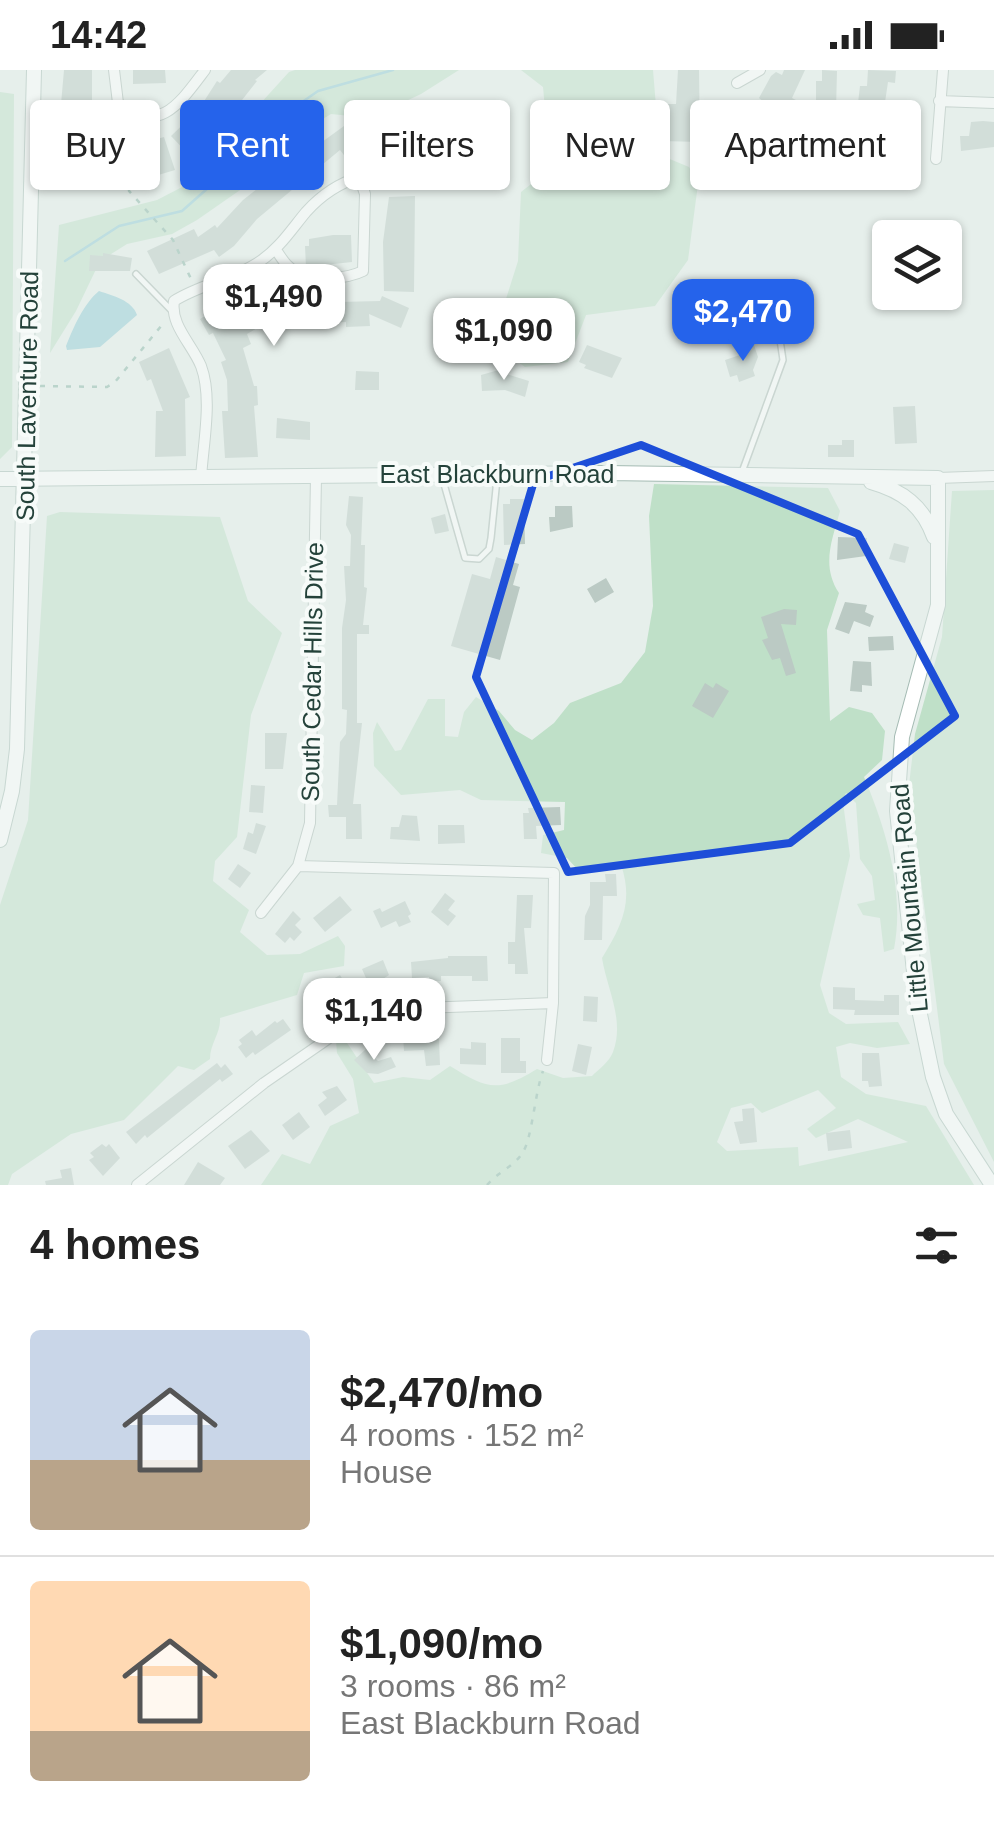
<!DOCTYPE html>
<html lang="en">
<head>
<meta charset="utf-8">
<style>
	body { margin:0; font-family:Helvetica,sans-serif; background:#f2f2f2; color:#222; height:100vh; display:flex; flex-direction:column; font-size:38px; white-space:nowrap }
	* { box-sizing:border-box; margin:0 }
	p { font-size:32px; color:#767676 }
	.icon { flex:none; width:55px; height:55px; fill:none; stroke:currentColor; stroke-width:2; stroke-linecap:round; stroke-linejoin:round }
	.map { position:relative; height:1115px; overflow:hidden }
	.panel { display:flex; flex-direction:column; background:#fff; flex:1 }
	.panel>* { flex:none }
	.guide { position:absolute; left:30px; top:30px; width:935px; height:90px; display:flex; gap:20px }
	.fabs { position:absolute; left:872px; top:150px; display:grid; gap:20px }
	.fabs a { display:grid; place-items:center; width:90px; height:90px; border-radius:10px; background:#fff; box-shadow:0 2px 8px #0004; font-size:50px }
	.price { position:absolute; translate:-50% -85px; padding:0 22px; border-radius:20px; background:#fff; color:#222; font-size:32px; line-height:65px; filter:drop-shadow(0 2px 5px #0008) }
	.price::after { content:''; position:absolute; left:50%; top:60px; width:30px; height:22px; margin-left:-15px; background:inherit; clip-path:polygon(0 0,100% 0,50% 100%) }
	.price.on { background:#2563eb; color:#fff }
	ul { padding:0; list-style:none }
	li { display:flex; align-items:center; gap:30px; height:250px; padding:0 30px }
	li+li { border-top:2px solid #e0e0e0 }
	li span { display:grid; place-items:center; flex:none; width:280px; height:200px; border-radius:10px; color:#555 }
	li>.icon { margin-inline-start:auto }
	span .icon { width:120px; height:120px; fill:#fffc; stroke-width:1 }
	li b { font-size:42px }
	h2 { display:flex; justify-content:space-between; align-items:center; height:120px; padding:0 30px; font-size:42px }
	.chip { padding:0 35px; border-radius:10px; background:#fff; box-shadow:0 2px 8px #0004; font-size:35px; line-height:90px }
	.chip.on { background:#2563eb; color:#fff }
	.status { display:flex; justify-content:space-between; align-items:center; height:70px; padding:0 50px; background:#fff; direction:ltr }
	.status svg { height:28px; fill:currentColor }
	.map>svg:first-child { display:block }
	.green { fill:#bfe0c8; fill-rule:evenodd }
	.water { fill:#8ec9d4 }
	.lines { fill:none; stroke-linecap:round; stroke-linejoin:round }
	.stream { stroke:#8ec9d4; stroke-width:2.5 }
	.building { fill:#bbcac4 }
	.lane-casing { stroke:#a8b8b2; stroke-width:8 }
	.street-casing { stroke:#a8b8b2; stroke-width:12 }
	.secondary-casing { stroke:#a4bbb3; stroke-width:16 }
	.path { stroke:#86b3a5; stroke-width:2.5; stroke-dasharray:5 8; stroke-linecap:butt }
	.lane { stroke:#fff; stroke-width:5 }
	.street { stroke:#fff; stroke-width:10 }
	.secondary { stroke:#fff; stroke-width:14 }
	.marked { fill:none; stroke:#1d4ed8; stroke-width:8; stroke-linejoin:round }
	.labels { text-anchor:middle; stroke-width:8; stroke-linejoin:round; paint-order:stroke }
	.street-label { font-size:25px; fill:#24423a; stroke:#f7fbf9 }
</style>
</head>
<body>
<div class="status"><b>14:42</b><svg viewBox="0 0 49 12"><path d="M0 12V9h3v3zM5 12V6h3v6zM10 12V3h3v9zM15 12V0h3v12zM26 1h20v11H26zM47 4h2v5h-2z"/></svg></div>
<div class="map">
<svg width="994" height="1115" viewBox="0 0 994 1115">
	<rect width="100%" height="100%" fill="#e6efeb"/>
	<path class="green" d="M295 0H459L421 24 370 48 331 44 280 75 243 118 197 150 172 164 127 174 100 191 76 241 50 283 59 155 157 130 186 115 289 2Z
		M521 0H653L660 85 689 97 698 114 688 190 655 236 586 245 568 292 525 297 492 273 518 191 521 122 540 107 547 60 543 17Z
		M0 22 14 24 12 377 0 389Z
		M654 414 828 418 840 441C832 471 821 495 839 523L827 560 830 651 849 637 872 643 885 661 882 690 864 707C886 759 905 821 894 879L884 882 880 848 863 845 857 834 875 830 872 806 860 789 856 733 846 723 843 732 850 786 820 915 829 943 846 954 898 952 910 974 877 978 850 973 836 977 841 1007 866 1024 926 1036 974 1115H261L282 1084 310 1094 330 1056 359 1043 353 1009 337 983 336 971 345 970 374 1013 403 1007 430 1010 450 996C487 1019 498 1023 537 999L563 1008 592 1006C598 1000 610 991 613 982 625 950 607 919 602 888 621 857 634 832 621 795L579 801 567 788 541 783 543 765 564 760 565 732 481 730 460 720 401 725 374 696 373 663 377 652 395 681 401 680 428 629H445V666L458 667 464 642 476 627 499 641 515 660 532 670 554 653 570 633 621 613 645 582 653 536 649 446ZM818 1020 836 1038 807 1059 816 1068 858 1049 908 1072 799 1096 798 1077 727 1081 717 1072 731 1038 751 1033 762 1043Z
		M994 420V1092L944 994 909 715 915 664 942 567 952 421Z
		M60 442 220 447 248 531 282 563 251 645 237 767 215 791 213 811 249 840 240 862 267 885 300 884 338 866 345 876 344 896 304 903 297 925 220 948C221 963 210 973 210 989L194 1000 178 996 124 1050 71 1064 12 1104 8 1115H0V835L28 750 47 446Z"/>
	<path class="water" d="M99 221C113 226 132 230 137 245L100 277 67 280 66 276C73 258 84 233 99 221Z"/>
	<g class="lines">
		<path class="stream" d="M65 191 119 156 182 141 225 103 272 53 318 21 393 0"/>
	</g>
	<path class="building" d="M64 0H92V37H96L94 55 67 56 66 34H61Z
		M133 0H165L166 13 133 14Z
		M231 0H267L255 10 257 11 224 53 192 88 171 66 199 39 217 11 220 13Z
		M678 0H699L700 72 662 71 665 34H676Z
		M784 0H805L792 28 804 34H794L791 41 802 55 807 52 818 66 802 78 798 73 789 80 777 65 788 56 761 38 765 33 759 28 771 6 776 2 782 5Z
		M822 0 837 1 836 40H822V34H816V11H822Z
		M868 0 896 1 895 13 888 12 884 39 861 37 858 33 860 16H867Z
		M393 50H416L417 75 394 76Z
		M746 50 747 60 753 59 755 77H724L720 55Z
		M983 51 994 52V77L961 81 960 66H969L971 52Z
		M368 52 370 60 379 57 384 73 375 76 376 81 367 84 365 76 347 89 340 80 257 149 234 176 219 187 214 180 159 204 147 181 194 159 198 167 215 155 217 158 243 130 285 97 282 94 300 76 299 74 315 62 322 72 344 56 346 59Z
		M865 54 877 57 871 85 855 81 856 77 852 76 857 55 864 57Z
		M896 57H909V76H914V88H896Z
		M164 67 175 100 155 106 146 80 155 76 153 70Z
		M415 126 414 222 384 221 383 172 389 127Z
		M333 165H351L352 192 306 197 305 176H309V169Z
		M103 183 132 188 130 201H89L90 185 103 186Z
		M275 215 282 226 312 225 304 229 339 232 380 231 382 226 409 238 401 258 369 244 370 256 346 257V252L294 254V236L247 264 251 274 243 278 254 316H257L258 335 254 336 258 387 225 388 222 341H228L227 310 221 292 226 290 213 263 209 265 200 249 223 235 228 243Z
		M786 217 793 251 756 257 750 224Z
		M587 275 622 288 612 308 584 298 586 295 579 292Z
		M754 275 758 287 753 300 755 306 739 312 737 305 730 307 725 290 740 285 739 280Z
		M169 278 190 327 185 329 186 386 155 387 156 341H163L151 309 147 311 139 292Z
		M506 298V304L529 311 525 327 505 320 482 321 481 305Z
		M356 301 379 302V320H355Z
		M915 336 917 373 895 374 893 337Z
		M277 348 310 352V370L276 368Z
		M842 370H854V387H828V375H842Z
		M349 426 363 427 361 475H365L364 517 367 518 363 555H369V564H357V653H362L353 734H361L362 769H346V747H329L328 735H337L340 672 346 664 347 640 342 639V558L346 530 344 496H350L351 465 346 455Z
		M510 429H524L525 474 504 475 503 434H510Z
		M555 436H572L573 457 550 462 549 447H555Z
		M445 444 449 461 435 464 431 448Z
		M838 467 867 468 866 486 837 490Z
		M894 473 909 477 905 493 889 489Z
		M496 487 519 494 513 515 520 517 500 590 451 576 472 504 490 509Z
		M606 508 614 522 595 533 587 519Z
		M845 532 867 535 865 542 874 546 870 557 854 551 849 564 835 559Z
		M784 539 797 540 796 555 781 554 796 603 786 606 780 588 772 590 762 570 768 568 761 547Z
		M893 566 894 580 869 581 868 567Z
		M853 591 871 592 872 616 862 615V622L850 621Z
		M705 613 713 618 716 613 729 621 713 648 692 636Z
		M265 663H287L283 699H265Z
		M251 715 265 716 263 743 249 742Z
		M560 737 561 755 536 756 537 769H524L523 743H529L528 738Z
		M402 745 417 746 420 771 390 769 391 757H399Z
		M256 753 266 756 256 784 243 779 248 762 253 764Z
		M438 755H464L465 773 438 774Z
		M238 794 251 803 240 818 228 809Z
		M605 804H616L617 826H603L602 870H584L585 846 590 835V812H606Z
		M445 823 455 831 448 840 456 846 448 856 431 842Z
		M517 825H533L531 858H524L528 904H515V894H508V872H515Z
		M340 826 352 840 325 862 313 848Z
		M405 831 411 844 408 846 411 852 399 857 396 851 381 858 373 841 380 838 382 842Z
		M293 841 301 849 295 855 302 862 294 871 290 867 285 873 275 864Z
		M448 886H487L488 911H472V906H441V911L429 912V907L412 908 411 892 448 888Z
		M383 890 389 905 361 923 357 912 366 908 362 899Z
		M340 905 349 920 324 938 314 920Z
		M833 917 855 918V930L884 931V925H899V945H854L855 940 833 939Z
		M584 926 598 927 597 952 583 951Z
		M283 949 291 960 255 985 253 982 246 988 238 977 242 974 239 970 252 960 256 966 275 951 277 953Z
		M427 965V969H439L440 995 426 996 424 980 404 981 403 966Z
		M501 968H520V991H526V1003H501Z
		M471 972 486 973V995L460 994V978L471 979Z
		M578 974 592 977 586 1005 572 1001Z
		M366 979 378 991 391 987 396 997 378 1004 367 1003 354 990Z
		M862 983H879L882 1016 869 1017 868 1011H862Z
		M217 993 221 998 225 994 233 1004 222 1012 220 1009 147 1068 145 1065 136 1074 126 1062Z
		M337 1016 347 1030 325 1046 318 1035 327 1028 322 1022Z
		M754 1038 757 1072 740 1074 734 1052 743 1051 742 1039Z
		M299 1042 310 1057 293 1070 282 1055Z
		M251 1060 270 1081 245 1099 228 1076Z
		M850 1060 852 1078 828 1081 826 1063Z
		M102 1074 106 1077 109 1074 120 1088 103 1106 89 1090 94 1087 90 1083Z
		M198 1092 225 1108 220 1115H184Z
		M71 1098 74 1115H46L45 1111 62 1108 60 1100Z"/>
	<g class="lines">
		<g class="lane-casing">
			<path id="lane" d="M37 63H97L123 37
				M136 204 172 241
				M742 402 783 290 779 263
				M442 407 465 488 479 489 489 479 491 468 497 409"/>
		</g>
		<g class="street-casing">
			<path id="street" d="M114 0 118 33C159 66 180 33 205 0
				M737 13 760 0
				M939 31 994 33
				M936 89 943 0
				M276 180C282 189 288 199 298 203 315 211 347 209 363 201L365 124 359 106
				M201 408C203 374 213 328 201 296 192 274 170 255 174 231 201 214 232 210 259 192 279 179 291 160 306 142 340 104 377 100 425 100
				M938 408 994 406
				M298 796 554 803 553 933 547 990
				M261 843 298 796 310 753 316 406
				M137 1115 264 1013 348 955 395 939 553 933"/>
		</g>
		<g class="secondary-casing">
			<path id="secondary" d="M0 409 607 403 938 408V535L902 667 897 741 917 930 933 1007 946 1044 992 1115
				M871 412C903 421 923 436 934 467
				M0 770 12 721 17 679 34 0"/>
		</g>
		<path class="path" d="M131 54 129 121 173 170 191 209
			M40 316 107 317 115 312 162 255
			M487 1115C498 1102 515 1096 523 1082 532 1068 535 1022 543 1001"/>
		<use href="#lane" class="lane"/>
		<use href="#street" class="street"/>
		<use href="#secondary" class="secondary"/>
	</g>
	<path d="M0 0H994V1115H0ZM641 375 858 464 955 646 790 773 568 802 476 607 534 411Z" fill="#e6efeb" fill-opacity=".55" fill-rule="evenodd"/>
	<path class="marked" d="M641 375 858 464 955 646 790 773 568 802 476 607 534 411Z"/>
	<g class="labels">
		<g class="street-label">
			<text transform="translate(27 326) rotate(-89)" y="9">South Laventure Road</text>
			<text x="497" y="413">East Blackburn Road</text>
			<text transform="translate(312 602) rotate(-89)" y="9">South Cedar Hills Drive</text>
			<text transform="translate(909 828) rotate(-95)" y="9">Little Mountain Road</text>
		</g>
	</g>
</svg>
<div class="fabs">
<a><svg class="icon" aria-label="layers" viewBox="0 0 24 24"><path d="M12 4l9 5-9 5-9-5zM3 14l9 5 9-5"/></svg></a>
</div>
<b class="price" style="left:274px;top:279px">$1,490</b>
<b class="price on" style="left:743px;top:294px">$2,470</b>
<b class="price" style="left:504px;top:313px">$1,090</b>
<b class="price" style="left:374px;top:993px">$1,140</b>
<div class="guide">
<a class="chip">Buy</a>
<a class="chip on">Rent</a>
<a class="chip">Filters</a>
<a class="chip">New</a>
<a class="chip">Apartment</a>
</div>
</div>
<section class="panel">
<h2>4 homes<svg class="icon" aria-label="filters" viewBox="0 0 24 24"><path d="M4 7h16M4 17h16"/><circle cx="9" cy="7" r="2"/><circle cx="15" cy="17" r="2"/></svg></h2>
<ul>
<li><span style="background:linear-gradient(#c9d6e8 65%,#b9a48a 0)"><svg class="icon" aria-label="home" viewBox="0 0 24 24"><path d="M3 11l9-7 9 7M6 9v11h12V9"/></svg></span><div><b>$2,470/mo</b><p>4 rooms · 152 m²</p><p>House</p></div></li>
<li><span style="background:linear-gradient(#ffd9b3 75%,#b9a48a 0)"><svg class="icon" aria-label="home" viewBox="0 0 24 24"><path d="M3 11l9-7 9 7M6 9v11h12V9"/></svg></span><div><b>$1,090/mo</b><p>3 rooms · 86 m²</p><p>East Blackburn Road</p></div></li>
</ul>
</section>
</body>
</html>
